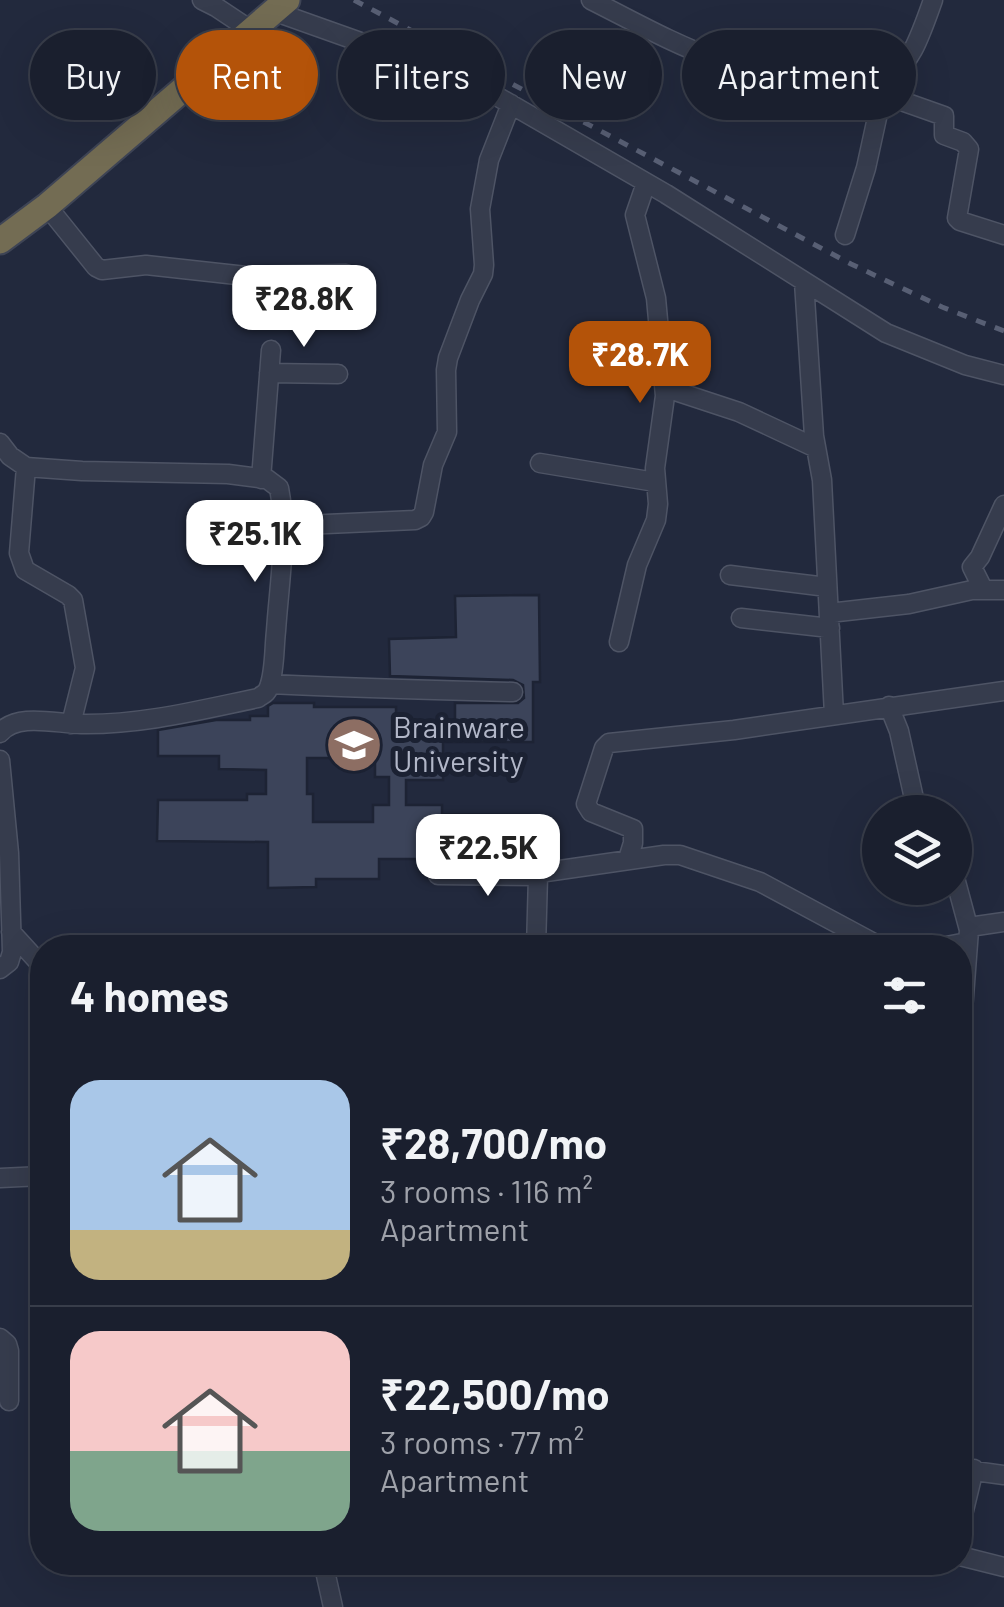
<!DOCTYPE html>
<html lang="en">
<head>
<meta charset="utf-8">
<style>
	body { margin:0; font-family:Barlow,sans-serif; background:#232736; color:#f1f3f6; height:100vh; display:flex; flex-direction:column; font-size:38px; white-space:nowrap }
	* { box-sizing:border-box; margin:0 }
	p { font-size:32px; color:#9fa2aa }
	.icon { flex:none; width:55px; height:55px; fill:none; stroke:currentColor; stroke-width:2; stroke-linecap:round; stroke-linejoin:round }
	.map { position:relative; flex:1; overflow:hidden }
	.panel { position:absolute; left:30px; top:935px; width:942px; height:640px; display:flex; flex-direction:column; background:#1a1f2e; border-radius:40px; box-shadow:0 10px 40px #0002,0 0 0 2px #383d4a }
	.panel>* { flex:none }
	.banner { position:absolute; left:30px; top:30px; width:945px; height:90px; display:flex; gap:20px }
	.buttons { position:absolute; left:862px; top:795px; display:grid; gap:20px }
	.buttons a { display:grid; place-items:center; width:110px; height:110px; border-radius:50%; background:#1a1f2e; box-shadow:0 10px 40px #0002,0 0 0 2px #383d4a; font-size:50px }
	.price { position:absolute; translate:-50% -85px; padding:0 22px; border-radius:20px; background:#fff; color:#222; font-size:32px; line-height:65px; filter:drop-shadow(0 2px 5px #0008) }
	.price::after { content:''; position:absolute; left:50%; top:60px; width:30px; height:22px; margin-left:-15px; background:inherit; clip-path:polygon(0 0,100% 0,50% 100%) }
	.price.current { background:#b45309; color:#fff }
	ul { padding:0; list-style:none }
	li { display:flex; align-items:center; gap:30px; height:250px; padding:0 40px }
	li+li { border-top:2px solid #383d4a }
	li span { display:grid; place-items:center; flex:none; width:280px; height:200px; border-radius:30px; color:#555 }
	li>.icon { margin-inline-start:auto }
	span .icon { width:120px; height:120px; fill:#fffc; stroke-width:1 }
	li b { font-size:42px }
	h2 { display:flex; justify-content:space-between; align-items:center; height:120px; padding:0 40px; font-size:42px }
	.chip { padding:0 35px; border-radius:45px; background:#1a1f2e; box-shadow:0 10px 40px #0002,0 0 0 2px #383d4a; font-size:35px; line-height:90px }
	.chip.current { background:#b45309; color:#fff }
	.map>svg:first-child { display:block }
	.building { fill:#3c445a; stroke:#1d2334; stroke-width:2.5; fill-rule:evenodd }
	.lines { fill:none; stroke-linecap:round; stroke-linejoin:round }
	.minor-casing { stroke:#4e5465; stroke-width:21 }
	.highway-casing { stroke:#3e4455; stroke-width:29 }
	.minor { stroke:#363c4d; stroke-width:18 }
	.highway { stroke:#736c53; stroke-width:25 }
	.rail { stroke:#585f74; stroke-width:5; stroke-dasharray:10 10; stroke-linecap:butt }
	.labels { text-anchor:middle; stroke-width:10; stroke-linejoin:round; paint-order:stroke }
	.poi-label { font-size:30px; fill:#b2b7c8; stroke:#1b2132; text-anchor:start }
</style>
</head>
<body>
<div class="map">
<svg width="1004" height="1607" viewBox="0 0 1004 1607">
	<rect width="100%" height="100%" fill="#22293d"/>
	<path class="building" d="M539 595 540 682H533V742H443V780H406V805H442V814L529 815V856L442 855V859H379V879H316V887L268 888V842L157 841 158 800H247V794H266V770L219 769V756H158V730L216 720H250V716H268V706L273 703H314V707H396V730H455V703H518L524 698 523 685 513 680 390 676 389 639 456 637 455 596ZM307 758H375V777H389V805H373V822H313V794H307Z"/>
	<g class="lines">
		<g class="minor-casing">
			<path id="minor" d="M202 0 216 7 252 31
				M591 0C633 21 673 44 718 60 767 76 828 85 879 93 912 60 918 43 933 0
				M273 11 411 60 493 94 666 194 886 333 965 365 1004 375
				M879 93 944 116V135L963 142 969 149 957 218 960 221 1004 235
				M47 206 96 267 102 270 146 265 246 276 346 274
				M845 235 866 168 882 95
				M804 282 814 436 822 480 834 715
				M269 373 338 374
				M666 388 739 412 816 448
				M0 443 10 456 26 467 82 471 228 474 267 479 279 488C288 534 279 585 276 631 274 648 275 671 269 687 266 694 265 693 258 698 200 710 141 725 81 724 57 724 17 712 0 733
				M540 463 655 482
				M26 467 19 553 25 570 68 595 73 600 85 668 71 724
				M261 479 271 350
				M282 526 415 520 421 517 424 512 433 465 447 432 446 370 448 358 470 300 483 274 484 265 480 209 489 160 511 104
				M730 575 827 587
				M983 589 972 567 980 557 1004 505
				M829 613 909 604 972 590H1004
				M741 618 830 628
				M619 642 637 565 656 520 658 504 655 468 665 396 656 298 635 215 646 183
				M270 684C351 688 432 690 513 692
				M889 706 899 731 917 812
				M0 760 9 853 12 952 9 962 0 969
				M628 859 633 843V829L591 812 586 804 604 748 609 743 734 730 1004 691
				M438 875 538 876
				M955 878 969 930
				M11 932 42 966
				M536 948 538 876 546 872 664 855H680L760 882 883 948
				M936 948 967 942
				M960 1050 969 930 976 926 1004 922
				M0 1178 42 1176
				M0 1338 7 1344 9 1351V1401
				M960 1469 1004 1475
				M960 1527 974 1469
				M960 1556 1004 1567
				M323 1562 333 1607"/>
		</g>
		<g class="highway-casing">
			<path id="highway" d="M0 241 47 206 287 0"/>
		</g>
		<use href="#minor" class="minor"/>
		<use href="#highway" class="highway"/>
		<path class="rail" d="M354 0 851 264 942 307 1004 331"/>
	</g>
	<defs>
		<g id="university-disc" transform="scale(2.875)"><circle r="9.5" fill="#8d6e63" stroke="#1b2132"/><path d="M0-5L7-2L0 1L-7-2ZM-4 1L0 2.5L4 1V4Q0 6-4 4Z" fill="#fff"/></g>
	</defs>
	<g fill-rule="evenodd">
		<use href="#university-disc" x="354" y="745"/>
	</g>
	<g class="labels">
		<g class="poi-label">
			<text x="393" y="738">Brainware<tspan x="393" dy="34">University</tspan></text>
		</g>
	</g>
</svg>
<div class="buttons">
<a><svg class="icon" aria-label="layers" viewBox="0 0 24 24"><path d="M12 4l9 5-9 5-9-5zM3 14l9 5 9-5"/></svg></a>
</div>
<b class="price" style="left:304px;top:350px">₹28.8K</b>
<b class="price current" style="left:640px;top:406px">₹28.7K</b>
<b class="price" style="left:255px;top:585px">₹25.1K</b>
<b class="price" style="left:488px;top:899px">₹22.5K</b>
<div class="banner">
<a class="chip">Buy</a>
<a class="chip current">Rent</a>
<a class="chip">Filters</a>
<a class="chip">New</a>
<a class="chip">Apartment</a>
</div>
<section class="panel">
<h2>4 homes<svg class="icon" aria-label="filters" viewBox="0 0 24 24"><path d="M4 7h16M4 17h16"/><circle cx="9" cy="7" r="2"/><circle cx="15" cy="17" r="2"/></svg></h2>
<ul>
<li><span style="background:linear-gradient(#a9c7e8 75%,#c2b280 0)"><svg class="icon" aria-label="home" viewBox="0 0 24 24"><path d="M3 11l9-7 9 7M6 9v11h12V9"/></svg></span><div><b>₹28,700/mo</b><p>3 rooms · 116 m²</p><p>Apartment</p></div></li>
<li><span style="background:linear-gradient(#f6c9c9 60%,#7fa58c 0)"><svg class="icon" aria-label="home" viewBox="0 0 24 24"><path d="M3 11l9-7 9 7M6 9v11h12V9"/></svg></span><div><b>₹22,500/mo</b><p>3 rooms · 77 m²</p><p>Apartment</p></div></li>
</ul>
</section>
</div>
</body>
</html>
